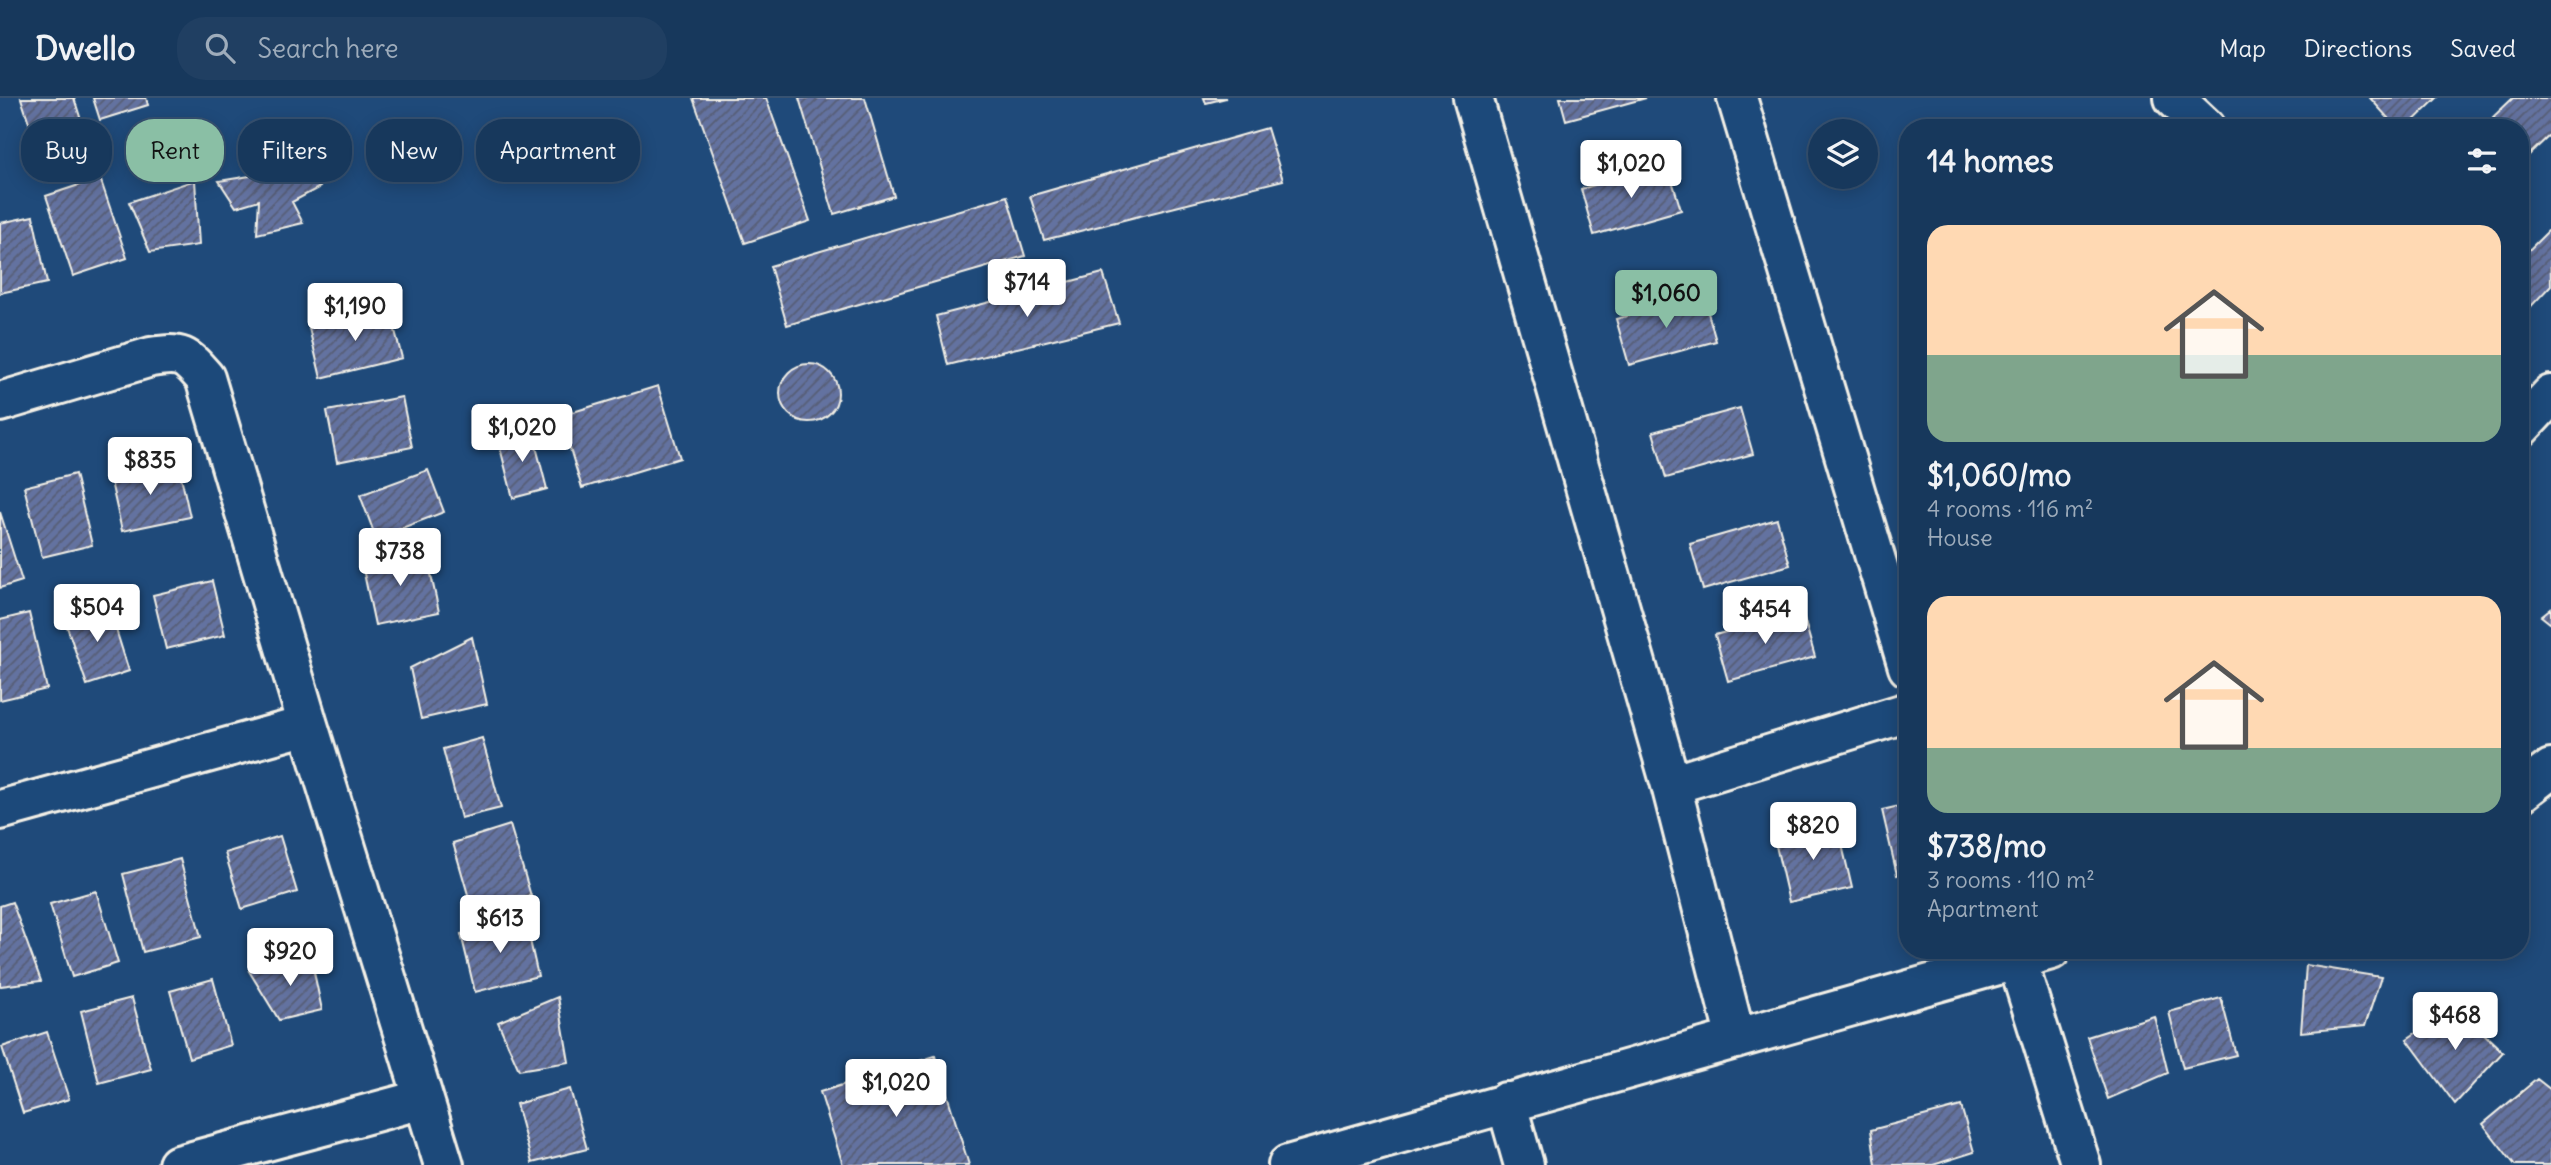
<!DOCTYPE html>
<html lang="en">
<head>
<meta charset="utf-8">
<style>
	body { margin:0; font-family:Delius,sans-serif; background:#203f62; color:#f1f3f6; height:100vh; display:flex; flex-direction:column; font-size:26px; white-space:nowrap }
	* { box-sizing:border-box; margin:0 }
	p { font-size:23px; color:#9eacbb }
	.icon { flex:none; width:38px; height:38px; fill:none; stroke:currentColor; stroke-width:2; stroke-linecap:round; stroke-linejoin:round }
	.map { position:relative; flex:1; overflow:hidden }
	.panel { position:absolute; left:1899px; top:21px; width:630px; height:840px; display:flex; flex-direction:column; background:#17385c; border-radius:28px; box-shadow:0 4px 18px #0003,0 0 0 2px #365272 }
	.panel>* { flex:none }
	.banner { position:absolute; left:21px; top:21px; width:665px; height:63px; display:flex; gap:14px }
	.fabs { position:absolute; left:1808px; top:21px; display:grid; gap:14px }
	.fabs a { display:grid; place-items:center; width:70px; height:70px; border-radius:50%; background:#17385c; box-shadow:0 4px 18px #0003,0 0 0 2px #365272; font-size:35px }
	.price { position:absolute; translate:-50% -60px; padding:0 16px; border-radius:7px; background:#fff; color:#222; font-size:23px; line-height:46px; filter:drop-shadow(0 2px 4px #0008) }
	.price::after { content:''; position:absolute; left:50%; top:42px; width:21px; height:16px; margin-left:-10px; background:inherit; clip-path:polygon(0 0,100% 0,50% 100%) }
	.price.selected { background:#8abfa5; color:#111 }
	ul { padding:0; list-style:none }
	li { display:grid; align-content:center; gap:14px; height:371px; padding:0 28px }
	li span { display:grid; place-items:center; height:217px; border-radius:21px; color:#555 }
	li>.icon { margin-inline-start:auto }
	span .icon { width:126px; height:126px; fill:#fffc; stroke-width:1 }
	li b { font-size:30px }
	h2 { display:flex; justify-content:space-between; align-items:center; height:84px; padding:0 28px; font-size:30px }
	.tag { padding:0 24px; border-radius:28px; background:#17385c; box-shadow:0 4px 18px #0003,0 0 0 2px #365272; font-size:24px; line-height:63px }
	.tag.selected { background:#8abfa5; color:#111 }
	header { display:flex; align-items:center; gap:42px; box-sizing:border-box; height:98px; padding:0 35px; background:#17385c; border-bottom:2px solid #365272 }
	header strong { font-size:33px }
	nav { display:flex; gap:38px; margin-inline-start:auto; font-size:24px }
	.search { width:490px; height:63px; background:#203f62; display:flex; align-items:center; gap:18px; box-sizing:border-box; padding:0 24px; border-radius:28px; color:#9eacbb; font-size:26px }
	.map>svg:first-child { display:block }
	.building { fill:url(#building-hatch); stroke:#f4f1e8; stroke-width:2 }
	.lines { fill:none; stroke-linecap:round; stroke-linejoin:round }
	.street-casing { stroke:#f4f1e8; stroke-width:44 }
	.street { stroke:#1f4a7a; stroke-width:38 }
</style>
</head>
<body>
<header>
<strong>Dwello</strong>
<div class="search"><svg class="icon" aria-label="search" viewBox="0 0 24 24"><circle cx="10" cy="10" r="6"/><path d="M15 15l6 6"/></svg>Search here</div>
<nav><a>Map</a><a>Directions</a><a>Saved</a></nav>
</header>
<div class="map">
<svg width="2551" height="1067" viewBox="0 0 2551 1067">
	<defs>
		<pattern id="building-hatch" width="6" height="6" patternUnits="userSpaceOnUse" patternTransform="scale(1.75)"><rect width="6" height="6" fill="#6372a0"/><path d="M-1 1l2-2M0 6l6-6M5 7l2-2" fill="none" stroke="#565d73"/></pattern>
	</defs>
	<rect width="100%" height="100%" fill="#1f4a7a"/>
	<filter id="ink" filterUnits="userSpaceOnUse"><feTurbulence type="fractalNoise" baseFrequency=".0143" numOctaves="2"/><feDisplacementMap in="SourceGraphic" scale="14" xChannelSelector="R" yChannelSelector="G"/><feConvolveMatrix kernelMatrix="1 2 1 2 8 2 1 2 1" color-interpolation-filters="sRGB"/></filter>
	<g filter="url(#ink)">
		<path class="building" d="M21 0H74L81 22 33 37Z
			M93 0H146L148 7 100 22Z
			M693 0H766L810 123 745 145Z
			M799 0H865L894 98 834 116Z
			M1204 0H1226L1206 5Z
			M1560 0H1646L1566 22Z
			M2370 0H2437L2406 30H2397Z
			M2513 0H2551V36L2529 57 2520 47V30H2503L2493 19Z
			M1267 30 1283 82 1044 142 1030 98Z
			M1667 66 1681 112 1594 137 1581 91Z
			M311 68 320 89 292 104 303 125 257 136 259 102 236 109 219 83Z
			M100 80 127 160 73 178 46 98Z
			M195 82 199 147 150 154 129 104Z
			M1007 98 1025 158 787 227 770 168Z
			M33 118 47 185 0 195V125Z
			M2550 131 2551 187 2523 217 2520 213V161Z
			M1103 175 1119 225 948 267 936 218Z
			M1703 197 1716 243 1629 267 1616 221Z
			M389 209 402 260 321 280 309 230Z
			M780 295a29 29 0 1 1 58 0a29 29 0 1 1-58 0Z
			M658 288 680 360 582 390 560 318Z
			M402 299 412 349 337 364 327 313Z
			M1740 310 1753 356 1666 380 1653 334Z
			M532 333 547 391 513 400 498 342Z
			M178 365 190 419 122 433 110 379Z
			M428 372 444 414 376 440 360 397Z
			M75 376 92 447 42 459 24 389Z
			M0 414 22 483 0 490Z
			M1777 421 1790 467 1703 492 1690 446Z
			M426 453 439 514 375 527 362 466Z
			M212 483 225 537 166 551 153 497Z
			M108 506 129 573 87 587 64 520Z
			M2551 510V526L2541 518Z
			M1802 513 1815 559 1728 583 1715 537Z
			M29 515 47 591 0 602V522Z
			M472 539 487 606 421 621 410 570Z
			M482 640 501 710 461 720 443 651Z
			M1908 706V774L1897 777 1882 712Z
			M1837 725 1852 790 1789 804 1774 739Z
			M510 727 531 798 469 800 453 745Z
			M280 738 297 794 242 811 225 755Z
			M180 761 201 839 143 854 123 776Z
			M96 793 118 865 72 879 50 806Z
			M12 804 41 883 0 888V808Z
			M525 820 538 878 475 894 461 836Z
			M311 860 322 912 279 922 249 873Z
			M2306 867 2381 879 2365 928 2301 934Z
			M213 881 231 947 189 960 170 893Z
			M558 899 569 964 519 972 498 924Z
			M132 900 151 971 99 985 81 913Z
			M2221 900 2236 957 2183 970 2169 914Z
			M2455 908 2503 954 2455 1006 2407 941Z
			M2154 918 2168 975 2108 1001 2087 939Z
			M47 934 69 1001 23 1015 2 949Z
			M935 958 969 1067H843L820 994Z
			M2537 981 2551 992V1067H2515L2483 1026Z
			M570 991 587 1051 532 1065 516 1006Z
			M1961 1008 1974 1054 1933 1067H1876L1871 1032Z"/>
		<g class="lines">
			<g class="street-casing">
				<path id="street" d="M1473 0 1671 687 1736 941
					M1737 0 1908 569
					M2174 0 2206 30
					M0 304 151 259C182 254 185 257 205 280L308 627 444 1067
					M2520 330 2551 297
					M1671 687 1908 614
					M2520 695 2551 671
					M0 712 308 627
					M2017 862 2081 1067
					M1506 1004 1524 1067
					M178 1067 423 1001
					M1288 1067 2051 852"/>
			</g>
			<use href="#street" class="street"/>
		</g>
	</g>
</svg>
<div class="fabs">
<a><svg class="icon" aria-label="layers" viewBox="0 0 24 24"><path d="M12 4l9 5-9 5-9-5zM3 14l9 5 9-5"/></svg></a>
</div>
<b class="price" style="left:1631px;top:102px">$1,020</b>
<b class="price" style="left:1027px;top:221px">$714</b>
<b class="price selected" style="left:1666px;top:232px">$1,060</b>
<b class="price" style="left:355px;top:245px">$1,190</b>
<b class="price" style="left:522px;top:366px">$1,020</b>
<b class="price" style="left:150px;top:399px">$835</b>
<b class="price" style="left:400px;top:490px">$738</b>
<b class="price" style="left:97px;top:546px">$504</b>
<b class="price" style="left:1765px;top:548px">$454</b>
<b class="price" style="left:1813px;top:764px">$820</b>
<b class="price" style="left:500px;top:857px">$613</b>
<b class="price" style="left:290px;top:890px">$920</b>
<b class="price" style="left:2455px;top:954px">$468</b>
<b class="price" style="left:896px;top:1021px">$1,020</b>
<div class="banner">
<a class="tag">Buy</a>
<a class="tag selected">Rent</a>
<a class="tag">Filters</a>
<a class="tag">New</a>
<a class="tag">Apartment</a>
</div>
<section class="panel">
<h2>14 homes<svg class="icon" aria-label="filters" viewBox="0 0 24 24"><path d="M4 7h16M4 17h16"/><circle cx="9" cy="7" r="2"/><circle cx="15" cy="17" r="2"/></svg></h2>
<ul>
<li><span style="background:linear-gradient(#ffd9b3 60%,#7fa58c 0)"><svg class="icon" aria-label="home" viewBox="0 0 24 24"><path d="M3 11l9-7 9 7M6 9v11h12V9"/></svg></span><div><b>$1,060/mo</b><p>4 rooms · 116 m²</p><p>House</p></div></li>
<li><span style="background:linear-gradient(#ffd9b3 70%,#7fa58c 0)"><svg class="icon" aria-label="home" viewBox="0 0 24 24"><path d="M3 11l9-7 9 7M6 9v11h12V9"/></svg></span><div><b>$738/mo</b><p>3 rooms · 110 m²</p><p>Apartment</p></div></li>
</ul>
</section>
</div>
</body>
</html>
